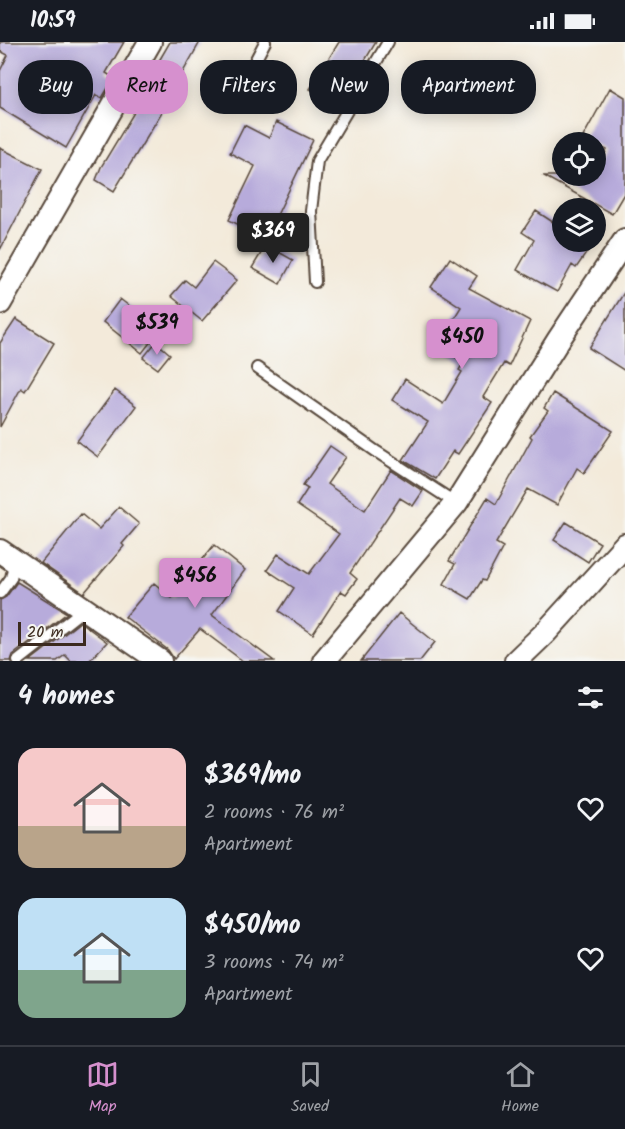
<!DOCTYPE html>
<html lang="en">
<head>
<meta charset="utf-8">
<style>
	body { margin:0; font-family:Kalam,sans-serif; background:#242831; color:#f1f3f6; height:100vh; display:flex; flex-direction:column; font-size:22px; white-space:nowrap }
	* { box-sizing:border-box; margin:0 }
	p { font-size:20px; color:#9ea1a6 }
	.icon { flex:none; width:33px; height:33px; fill:none; stroke:currentColor; stroke-width:2; stroke-linecap:round; stroke-linejoin:round }
	.map { position:relative; height:619px; overflow:hidden }
	.sheet { display:flex; flex-direction:column; background:#171b24; flex:1 }
	.sheet>* { flex:none }
	.banner { position:absolute; left:18px; top:18px; width:590px; height:54px; display:flex; gap:12px }
	.fabs { position:absolute; left:552px; top:90px; display:grid; gap:12px }
	.fabs a { display:grid; place-items:center; width:54px; height:54px; border-radius:50%; background:#171b24; box-shadow:0 3px 15px #0003; font-size:30px }
	.scale { position:absolute; left:18px; bottom:15px; width:68px; box-sizing:border-box; padding-left:6px; border:3px solid #3b2a1e; border-top:0; font-size:16px; line-height:21px; white-space:nowrap; color:#3b2a1e; -webkit-text-stroke:4px #f6f6f2; paint-order:stroke }
	.price { position:absolute; translate:-50% -51px; padding:0 14px; border-radius:6px; background:#d690ce; color:#111; font-size:20px; line-height:39px; filter:drop-shadow(0 2px 3px #0008) }
	.price::after { content:''; position:absolute; left:50%; top:36px; width:18px; height:14px; margin-left:-9px; background:inherit; clip-path:polygon(0 0,100% 0,50% 100%) }
	.price.active { background:#222; color:#fff }
	ul { padding:0; list-style:none }
	li { display:flex; align-items:center; gap:18px; height:150px; padding:0 18px }
	li span { display:grid; place-items:center; flex:none; width:168px; height:120px; border-radius:18px; color:#555 }
	li>.icon { margin-inline-start:auto }
	span .icon { width:72px; height:72px; fill:#fffc; stroke-width:1 }
	li b { font-size:26px }
	h2 { display:flex; justify-content:space-between; align-items:center; height:72px; padding:0 18px; font-size:26px }
	.pill { padding:0 21px; border-radius:24px; background:#171b24; box-shadow:0 3px 15px #0003; font-size:21px; line-height:54px }
	.pill.active { background:#d690ce; color:#111 }
	.status { display:flex; justify-content:space-between; align-items:center; height:42px; padding:0 30px; background:#171b24; direction:ltr }
	.status svg { height:16px; fill:currentColor }
	.dock { display:flex; justify-content:space-around; align-items:center; height:84px; border-top:2px solid #363941; background:#171b24; font-size:16px; color:#9ea1a6 }
	.dock a { display:grid; justify-items:center; gap:3px }
	.dock .active { color:#d690ce }
	.map>svg:first-child { display:block }
	.building { fill:#b7abdb }
	.lines { fill:none; stroke-linecap:round; stroke-linejoin:round }
	.service-casing { stroke:#57473a; stroke-width:14 }
	.minor-casing { stroke:#57473a; stroke-width:26 }
	.service { stroke:#fff; stroke-width:10 }
	.minor { stroke:#fff; stroke-width:22 }
</style>
</head>
<body>
<div class="status"><b>10:59</b><svg viewBox="0 0 49 12"><path d="M0 12V9h3v3zM5 12V6h3v6zM10 12V3h3v9zM15 12V0h3v12zM26 1h20v11H26zM47 4h2v5h-2z"/></svg></div>
<div class="map">
<svg width="625" height="619" viewBox="0 0 625 619">
	<rect width="100%" height="100%" fill="#f6f6f2"/>
	<filter id="ink" filterUnits="userSpaceOnUse"><feTurbulence type="fractalNoise" baseFrequency=".0167" numOctaves="2"/><feDisplacementMap in="SourceGraphic" scale="12" xChannelSelector="R" yChannelSelector="G"/><feConvolveMatrix kernelMatrix="1 2 1 2 8 2 1 2 1" color-interpolation-filters="sRGB"/></filter>
	<filter id="wash" filterUnits="userSpaceOnUse"><feTurbulence type="fractalNoise" baseFrequency=".008" numOctaves="4" result="noise"/><feDisplacementMap in="SourceGraphic" scale="24" xChannelSelector="R" yChannelSelector="G"/><feGaussianBlur stdDeviation="1.35" result="paint"/><feColorMatrix in="noise" values="0 0 0 0 0 0 0 0 0 0 0 0 0 0 0 0 0 1.4 0 .05"/><feComposite in="paint" operator="in"/></filter>
	<g filter="url(#wash)">
		<rect width="100%" height="100%" fill="#f3eada"/>
		<g id="blocks">
			<path class="building" d="M0 0H124L106 31 114 36 102 56 96 53 66 106 0 66V29L8 13 0 9Z
				M170 0H200L162 67 163 68 114 149 96 138 101 125 153 39 149 36Z
				M339 0H376L338 63 310 47Z
				M610 46 625 55V150L612 172 544 134H596V128L607 108 583 95Z
				M276 80 313 98 266 196 229 178 255 124 230 111 244 83 269 96Z
				M0 106 42 127 0 208Z
				M536 169 562 186V200H594L576 226 572 223 557 250 517 228 534 198 522 190Z
				M266 203 293 218 280 242 252 226Z
				M450 216 477 234 469 246 530 279 509 324 504 321 483 355 492 361 458 412 453 409 435 437 403 418 428 380 392 358 405 337 443 362 462 330 459 328 464 320 437 304 461 265 431 245Z
				M213 220 237 238 202 279 171 254 185 238 194 245Z
				M625 249V329L589 306Z
				M120 257 160 288 142 311 103 280Z
				M16 277 54 301 25 349 21 346 0 385V301Z
				M156 300 170 312 158 327 143 316Z
				M115 348 136 364 98 415 77 399Z
				M553 351 613 389 584 431 577 426 557 463 528 447 496 501 503 505 485 539 482 538 470 557 444 542 455 522 449 519 487 456 496 462 532 396 530 394 548 369 544 366Z
				M330 404 346 415 327 442 365 468 391 428 423 449 413 464 400 456 350 531 357 537 346 552 341 549 313 592 279 569 294 546 267 528 278 512 309 532 339 492 297 463 308 446 303 443Z
				M119 465 139 482 122 502 124 504 84 551 41 521 81 472 99 487Z
				M566 480 600 501 588 520 554 498Z
				M214 503 245 528 212 573 274 619H243L200 587 174 617 168 608 125 575 154 541 172 556Z
				M17 540 67 571 13 613 11 619H0V558L6 555Z
				M399 571 435 600 420 619H361Z
				M80 580 107 600 89 619H71L65 613 57 619H30Z"/>
		</g>
	</g>
	<g filter="url(#ink)">
		<use href="#blocks" fill-opacity="0" stroke="#57473a" stroke-width="1.5"/>
		<g class="lines">
			<g class="service-casing">
				<path id="service" d="M246 36 265 0
					M315 240 311 169 317 119 388 0
					M257 326 377 410 456 461
					M0 551 11 536 15 517
					M18 619 83 568"/>
			</g>
			<g class="minor-casing">
				<path id="minor" d="M0 261 150 0
					M0 509 160 619
					M324 619 456 461 559 297 625 198
					M516 619 545 591 625 503"/>
			</g>
			<use href="#service" class="service"/>
			<use href="#minor" class="minor"/>
		</g>
	</g>
</svg>
<div class="fabs">
<a><svg class="icon" aria-label="locate" viewBox="0 0 24 24"><circle cx="12" cy="12" r="6"/><path d="M12 2v4M12 18v4M2 12h4M18 12h4"/></svg></a>
<a><svg class="icon" aria-label="layers" viewBox="0 0 24 24"><path d="M12 4l9 5-9 5-9-5zM3 14l9 5 9-5"/></svg></a>
</div>
<div class="scale">20 m</div>
<b class="price active" style="left:273px;top:222px">$369</b>
<b class="price" style="left:157px;top:314px">$539</b>
<b class="price" style="left:462px;top:328px">$450</b>
<b class="price" style="left:195px;top:567px">$456</b>
<div class="banner">
<a class="pill">Buy</a>
<a class="pill active">Rent</a>
<a class="pill">Filters</a>
<a class="pill">New</a>
<a class="pill">Apartment</a>
</div>
</div>
<section class="sheet">
<h2>4 homes<svg class="icon" aria-label="filters" viewBox="0 0 24 24"><path d="M4 7h16M4 17h16"/><circle cx="9" cy="7" r="2"/><circle cx="15" cy="17" r="2"/></svg></h2>
<ul>
<li><span style="background:linear-gradient(#f6c9c9 65%,#b9a48a 0)"><svg class="icon" aria-label="home" viewBox="0 0 24 24"><path d="M3 11l9-7 9 7M6 9v11h12V9"/></svg></span><div><b>$369/mo</b><p>2 rooms · 76 m²</p><p>Apartment</p></div><svg class="icon" aria-label="heart" viewBox="0 0 24 24"><path d="M12 20l-8-8c-3-5 5-10 8-4 3-6 11-1 8 4z"/></svg></li>
<li><span style="background:linear-gradient(#bfe0f5 60%,#7fa58c 0)"><svg class="icon" aria-label="home" viewBox="0 0 24 24"><path d="M3 11l9-7 9 7M6 9v11h12V9"/></svg></span><div><b>$450/mo</b><p>3 rooms · 74 m²</p><p>Apartment</p></div><svg class="icon" aria-label="heart" viewBox="0 0 24 24"><path d="M12 20l-8-8c-3-5 5-10 8-4 3-6 11-1 8 4z"/></svg></li>
</ul>
</section>
<nav class="dock">
<a class="active"><svg class="icon" aria-label="map" viewBox="0 0 24 24"><path d="M3 6l6-2 6 2 6-2v14l-6 2-6-2-6 2zM9 4v14M15 6v14"/></svg>Map</a>
<a><svg class="icon" aria-label="saved" viewBox="0 0 24 24"><path d="M7 4h10v16l-5-4-5 4z"/></svg>Saved</a>
<a><svg class="icon" aria-label="home" viewBox="0 0 24 24"><path d="M3 11l9-7 9 7M6 9v11h12V9"/></svg>Home</a>
</nav>
</body>
</html>
